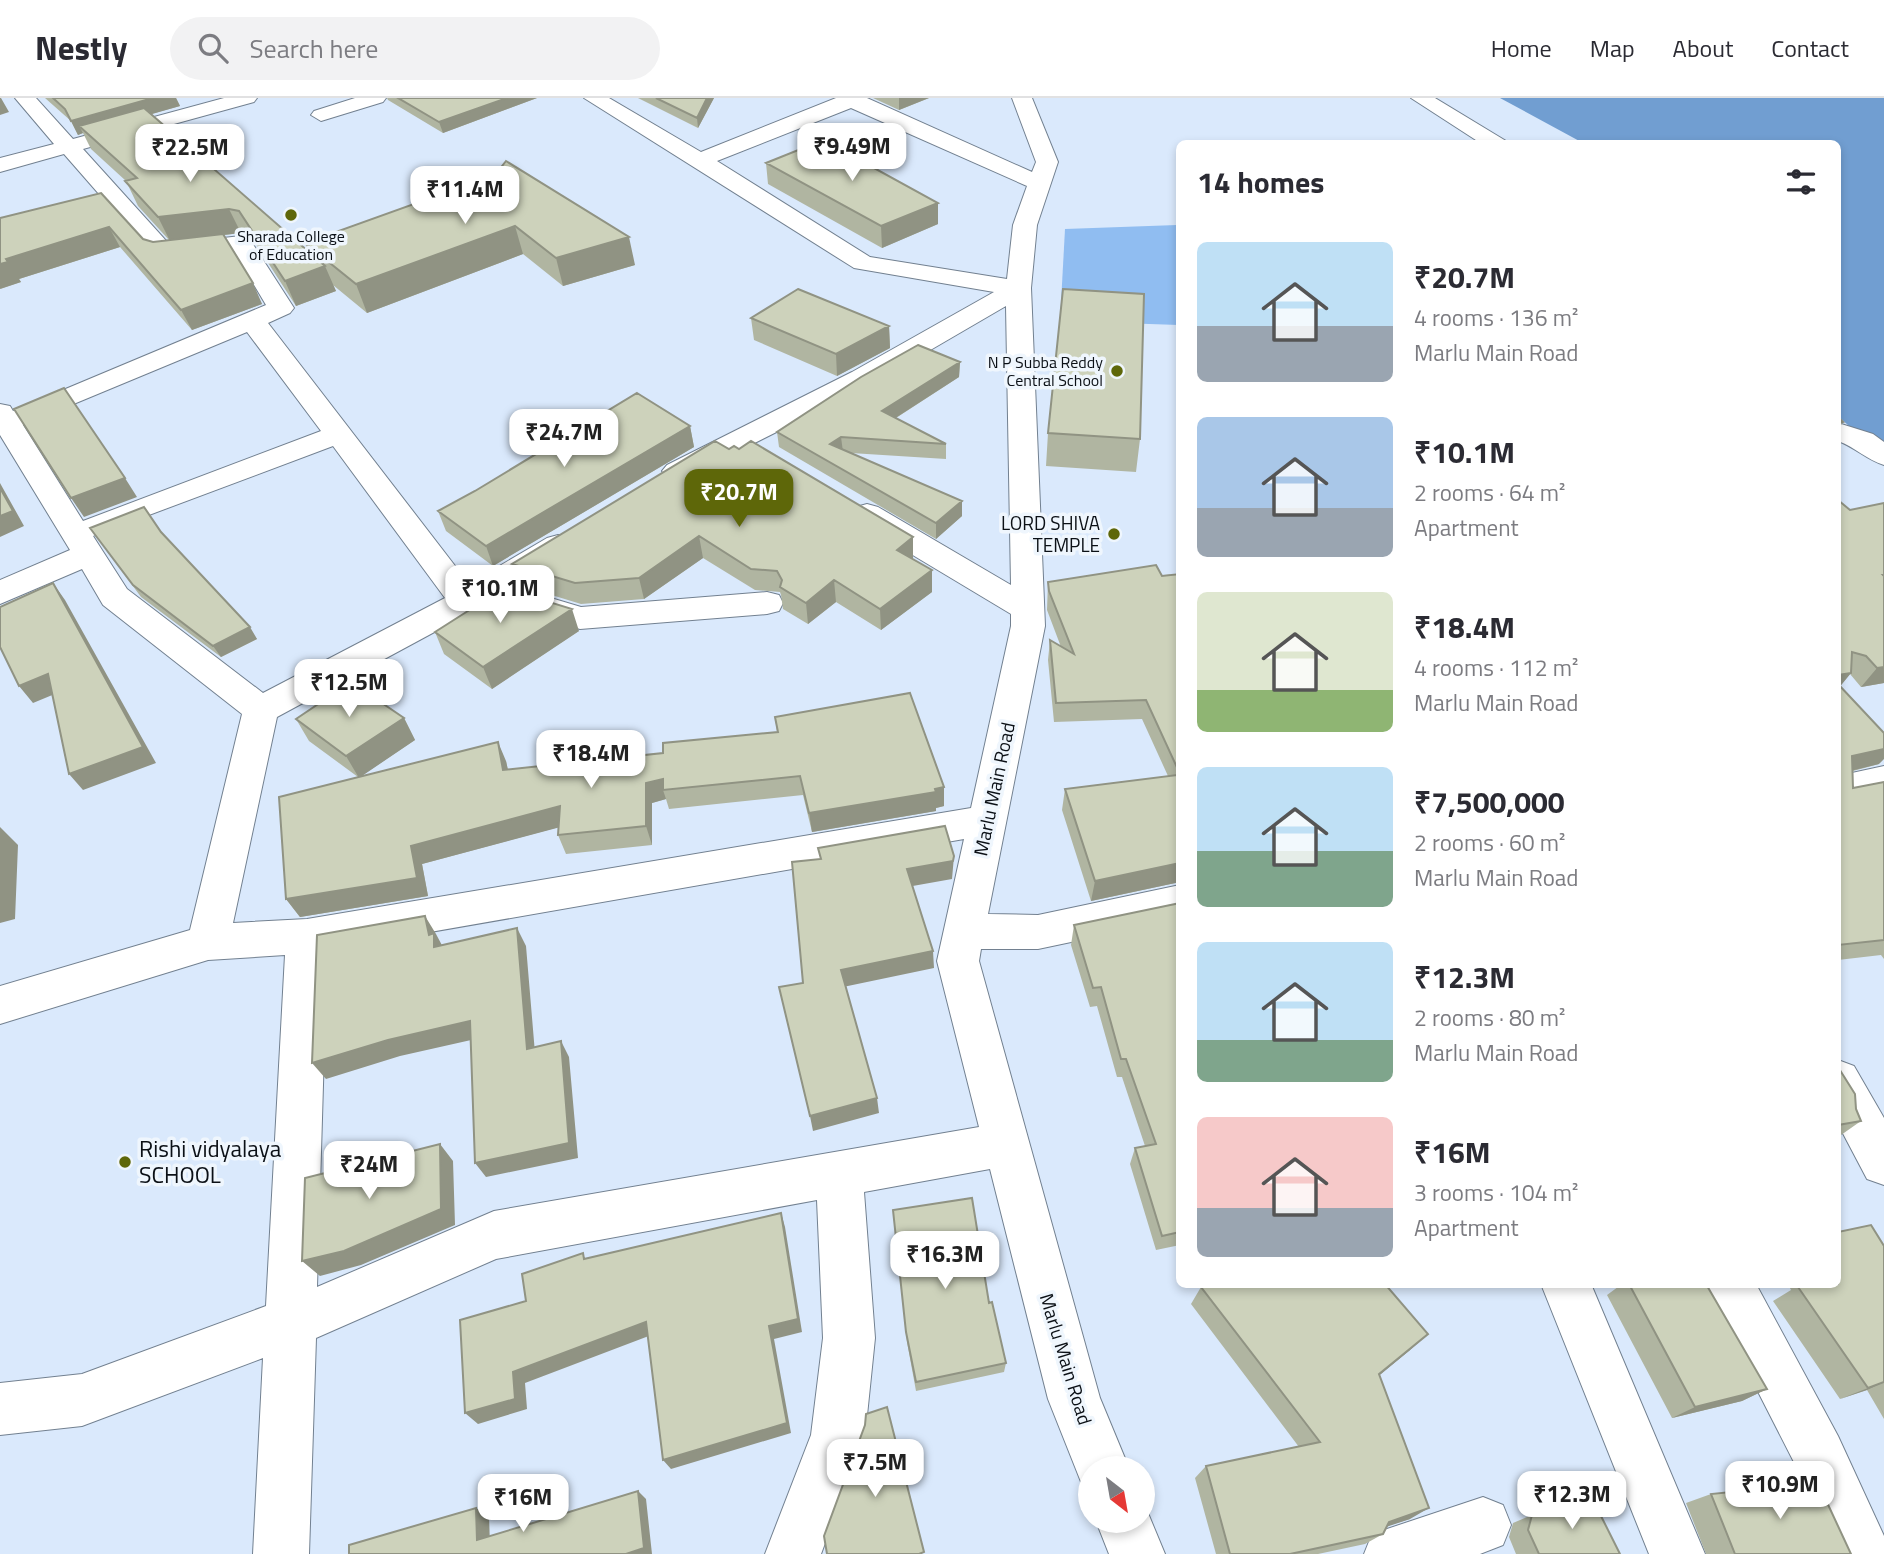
<!DOCTYPE html>
<html lang="en">
<head>
<meta charset="utf-8">
<style>
	body { margin:0; font-family:"Titillium Web",sans-serif; background:#f2f2f3; color:#2b2b33; height:100vh; display:flex; flex-direction:column; font-size:26px; white-space:nowrap }
	* { box-sizing:border-box; margin:0 }
	p { font-size:23px; color:#7c7c81 }
	.icon { flex:none; width:38px; height:38px; fill:none; stroke:currentColor; stroke-width:2; stroke-linecap:round; stroke-linejoin:round }
	.map { position:relative; flex:1; overflow:hidden }
	.details { position:absolute; left:1176px; top:42px; width:665px; height:1148px; display:flex; flex-direction:column; background:#fff; border-radius:10px; box-shadow:0 4px 10px #0003 }
	.details>* { flex:none }
	.needle { width:46px; rotate:149deg }
	.buttons { position:absolute; left:1078px; top:1358px; display:grid; gap:14px }
	.buttons a { display:grid; place-items:center; width:77px; height:77px; border-radius:50%; background:#fff; box-shadow:0 4px 10px #0003; font-size:35px }
	.price { position:absolute; translate:-50% -60px; padding:0 16px; border-radius:14px; background:#fff; color:#222; font-size:23px; line-height:46px; filter:drop-shadow(0 2px 4px #0008) }
	.price::after { content:''; position:absolute; left:50%; top:42px; width:21px; height:16px; margin-left:-10px; background:inherit; clip-path:polygon(0 0,100% 0,50% 100%) }
	.price.selected { background:#5e6709; color:#fff }
	ul { padding:0; list-style:none }
	li { display:flex; align-items:center; gap:21px; height:175px; padding:0 21px }
	li span { display:grid; place-items:center; flex:none; width:196px; height:140px; border-radius:10px; color:#555 }
	li>.icon { margin-inline-start:auto }
	span .icon { width:84px; height:84px; fill:#fffc; stroke-width:1 }
	li b { font-size:30px }
	h2 { display:flex; justify-content:space-between; align-items:center; height:84px; padding:0 21px; font-size:30px }
	header { display:flex; align-items:center; gap:42px; box-sizing:border-box; height:98px; padding:0 35px; background:#fff; border-bottom:2px solid #e1e1e2 }
	header strong { font-size:33px }
	nav { display:flex; gap:38px; margin-inline-start:auto; font-size:24px }
	.search { width:490px; height:63px; background:#f2f2f3; display:flex; align-items:center; gap:18px; box-sizing:border-box; padding:0 24px; border-radius:38px; color:#7c7c81; font-size:26px }
	.map>svg:first-child { display:block }
	.green { fill:#90bdf1 }
	.water { fill:#719ed1 }
	.lines { fill:none; stroke-linecap:round; stroke-linejoin:round }
	.minor-casing { stroke:#728090; stroke-width:2 }
	.minor { fill:#fff; fill-rule:evenodd }
	.wall { fill:#b0b5a1 }
	.shaded-wall { fill:#909383 }
	.building { fill:#cdd2bb; stroke:#909383; stroke-width:2 }
	.poi-dot { fill:#5e6709; stroke:#eff6fd; stroke-width:2.5 }
	.labels { text-anchor:middle; stroke-width:7; stroke-linejoin:round; paint-order:stroke }
	.far-poi-label { font-size:16px; fill:#0b1016; stroke:#eff6fd }
	.poi-label { font-size:19px; fill:#0b1016; stroke:#eff6fd; text-anchor:end }
	.street-label { font-size:19px; fill:#0b1016; stroke:#eff6fd }
	.near-poi-label { font-size:23px; fill:#0b1016; stroke:#eff6fd; text-anchor:start }
</style>
</head>
<body>
<header>
<strong>Nestly</strong>
<div class="search"><svg class="icon" aria-label="search" viewBox="0 0 24 24"><circle cx="10" cy="10" r="6"/><path d="M15 15l6 6"/></svg>Search here</div>
<nav><a>Home</a><a>Map</a><a>About</a><a>Contact</a></nav>
</header>
<div class="map">
<svg width="1884" height="1456" viewBox="0 0 1884 1456">
	<rect width="100%" height="100%" fill="#dae9fc"/>
	<path class="green" d="M1177 127 1179 227 1060 223 1065 131Z"/>
	<path class="water" d="M1500 0H1884V360L1838 318V46L1583 45Z"/>
	<g class="lines">
		<g class="minor-casing">
			<path id="minor" d="M15 0H36L73 41 224 0H257L254 4 83 51 169 146 241 138 249 140 294 210 290 215 268 225 469 486 547 440 558 437 569 440 574 447 569 454 477 511 277 619 233 825 307 821 971 710 1011 528V516L856 423 852 416 856 409 867 406 878 409 1011 487 1006 208 872 286 687 379 677 382 667 379 662 373 667 367 852 274 994 194 854 170 584 0H609L701 54 836 0H867L1032 74 1036 64 1012 0H1032L1058 64 1037 127 1031 190 1045 528 988 816 1038 817 1180 787V821L1038 851H981L979 863 1100 1300 1129 1370H1090V1392L1083 1389 1048 1301 990 1071 864 1094 875 1240 865 1337 821 1456H765L811 1337 823 1240 817 1102 496 1161 316 1240 309 1456H253L263 1260 82 1328 0 1337V1285L82 1276 266 1208 285 857 208 862 0 926V888L190 832 242 616 103 507 82 471 0 506V482L70 452 0 337V306L10 308 13 313 266 207 234 153 163 161 154 159 64 56 0 74V60L54 46ZM851 10 1027 88 1013 127 1007 181 870 159 717 63ZM247 234 321 333 83 423 23 327ZM333 348 445 500 263 595 127 491 93 438ZM964 741 937 863 979 1029 494 1113 317 1189 327 852Z
				M355 0H386L383 4 321 23 311 17 314 13Z
				M1411 0H1435L1511 46H1482Z
				M1838 325 1873 336 1884 344V367C1867 362 1855 349 1838 343Z
				M524 492 581 509 767 494 779 497 783 505 779 513 767 516 580 531 512 511 508 503 512 495Z
				M1884 668V696L1838 706V678Z
				M1838 962 1854 968 1884 1020V1087L1867 1081 1838 1026Z
				M1541 1186H1591L1705 1456H1649Z
				M1703 1186H1756L1838 1338 1884 1438V1456H1834L1800 1376Z
				M1483 1399 1503 1407 1511 1427 1503 1447 1480 1456H1364L1372 1436Z
				M1143 1403 1165 1456H1109L1096 1423H1143Z"/>
		</g>
		<use href="#minor" class="minor"/>
	</g>
	<path class="wall" d="M45 0H176L180 8 151 16 308 153 305 145 495 77 635 167 563 188 523 156 367 215 333 187 336 193 296 208 250 137 241 135 224 137 262 206 192 232 120 149 19 181 21 184 0 191 101 95 143 141 153 144 169 142 138 108 126 83 91 51 83 35 78 37 71 23Z
		M387 0H537L443 35 388 2Z
		M638 0H714L698 30Z
		M873 0H929L899 12Z
		M766 65 938 105V126L882 150 768 86Z
		M751 220 889 228 890 250 837 278 754 242Z
		M960 264 959 279 896 320 946 346V361L851 355 962 403V418L936 441 779 349 777 334Z
		M1838 319 1843 324 1838 332Z
		M690 328 694 349 493 468 446 433 438 413Z
		M1048 335 1140 341 1136 374 1046 368Z
		M729 351 913 460 912 461 932 494 881 532 836 504 808 526 783 511 781 497 780 494 755 492 703 460 644 501 581 506 519 487 512 466Z
		M1838 402 1850 412 1884 405V585L1861 589 1850 576 1840 588 1879 666 1853 673V690L1884 684V861L1881 857 1838 862Z
		M90 430 161 434 257 541 221 559 141 499Z
		M1180 476V784L1091 803 1062 712 1065 691 1168 678 1142 621 1054 624 1048 562 1050 542 1061 549 1047 512 1048 484Z
		M579 533 492 591 444 556 435 534Z
		M775 619 944 708 936 710V713L812 734 803 697 669 711 666 701 652 705V747L566 756 558 737 559 729 422 766 428 798 300 819 286 801 358 679 309 643 296 621 404 620 415 642 361 678 506 663 508 672 663 655 777 634Z
		M1180 805V1147L1156 1152 1130 1066 1135 1050 1145 1048 1122 979H1117L1097 908 1090 909 1071 847 1074 827Z
		M1838 969 1861 1023 1841 1037 1838 1038Z
		M893 1112 989 1205 1006 1265 1004 1274 916 1293 907 1244Z
		M1884 1148V1321L1867 1292 1840 1301 1773 1203 1791 1192 1788 1186H1838Z
		M1622 1186H1706L1767 1291 1742 1303 1672 1320 1607 1197Z
		M1201 1189 1410 1252 1379 1277 1410 1421 1387 1428 1383 1436 1365 1446 1318 1456H1216L1195 1380 1206 1368 1299 1349 1191 1206Z
		M1711 1396 1851 1456H1706L1686 1405Z
		M1532 1417 1620 1456H1516L1509 1439 1513 1425Z"/>
	<path class="shaded-wall" d="M0 0H1L9 14 0 17Z
		M153 0H176L180 8 86 35 79 28 83 35 78 37 71 23Z
		M507 0H537L443 35 439 24Z
		M707 0H714L698 30 697 20Z
		M899 0H929L899 12Z
		M938 105V126L882 150 881 128Z
		M229 111 241 135 170 143 158 119Z
		M515 128 523 156 367 215 356 186Z
		M109 129 120 149 19 181 21 184 0 191V166L6 161Z
		M629 139 635 167 563 188 556 160Z
		M325 168 336 193 296 208 285 183Z
		M253 185 262 206 192 232 181 212Z
		M889 228 890 250 837 278 836 256Z
		M960 264 959 279 883 328 882 313Z
		M690 328 694 349 493 468 486 448Z
		M841 339 843 354 830 346Z
		M125 380 137 399 84 419 71 400Z
		M0 385 24 428 0 439Z
		M962 403V418L936 441V425Z
		M699 438 703 460 644 501 639 480Z
		M913 439V460L898 473 897 452Z
		M932 472V494L881 532 880 511Z
		M834 482 836 504 808 526 806 505Z
		M53 485 65 502 156 665 83 692 69 676Z
		M572 511 579 533 492 591 483 569Z
		M250 529 257 541 221 559 213 548Z
		M1884 569V585L1861 589 1877 570Z
		M1851 575 1838 591V577Z
		M48 576 62 593 33 605 19 588Z
		M404 620 415 642 359 680 346 658Z
		M498 644 506 663 512 691 503 672Z
		M1884 651V661L1879 666 1838 676 1852 658Z
		M663 681V692L666 701 652 705V747L646 728V685Z
		M944 689V708L936 710V713L812 734 809 715Z
		M560 708 568 727 422 766 428 798 300 819 286 801 411 748Z
		M0 729 18 747 15 821 0 825Z
		M954 758 952 781 907 789V771Z
		M1180 765V784L1091 803 1095 783Z
		M425 818 436 836 445 853 434 849 429 837Z
		M517 830 526 848 536 967 527 951Z
		M933 853 934 870 843 889 841 872Z
		M470 923 480 940 400 958 326 981 312 965 388 942Z
		M561 943 569 959 578 1060 486 1079 475 1065Z
		M877 1000 879 1015 813 1033 810 1018Z
		M440 1046 453 1063 455 1127 361 1167 320 1178 302 1163Z
		M781 1115 785 1129 802 1234 774 1241 791 1335 671 1371 663 1362 769 1228Z
		M646 1224 654 1236 525 1285 527 1311 478 1326 465 1315 513 1274Z
		M1428 1236 1410 1252 1363 1291 1379 1276Z
		M1884 1284 1867 1292 1840 1301 1868 1290Z
		M1767 1291 1742 1303 1672 1320 1695 1309Z
		M638 1393 646 1401 652 1456H626Z
		M476 1410 489 1417 490 1448 477 1442Z
		M1429 1410 1410 1421 1371 1434 1389 1424Z"/>
	<path class="building" d="M53 0H153L71 23 65 11Z
		M398 0H507L439 24Z
		M656 0H707L697 20Z
		M144 10 325 168 285 183 239 113 229 111 158 119 125 83 137 80 79 28Z
		M823 42 938 105 881 128 766 65Z
		M506 63 629 139 556 160 515 128 356 186 305 145 495 77Z
		M101 95 143 141 153 144 223 136 253 185 181 212 109 129 6 161 8 164 0 166V120Z
		M798 191 889 228 836 256 751 220Z
		M1063 191 1144 196 1140 341 1048 335Z
		M918 247 960 264 882 313 946 346 841 339 830 346 962 403 936 425 777 334 861 279Z
		M64 290 125 380 71 400 14 311Z
		M637 295 690 328 486 448 438 413 475 393Z
		M1838 319 1843 324 1838 325Z
		M715 343 729 351 734 348 739 351 751 343 913 439 897 452 932 472 880 511 834 482 806 505 780 489 782 482 777 473 751 471 699 438 639 480 575 485 512 466Z
		M0 390 13 413 0 418Z
		M1838 402 1850 412 1884 405V477H1883L1884 478V569L1877 570 1866 558 1852 554 1851 575 1838 577Z
		M144 409 161 434 250 529 213 548 133 487 90 430Z
		M1156 467 1162 478 1180 476V676L1146 602 1056 605 1050 542 1074 556 1049 493 1048 484Z
		M53 485 143 649 69 676 48 576 19 588 0 549V509Z
		M504 490 572 511 483 569 435 534Z
		M351 584 404 620 346 658 296 621Z
		M1838 586 1884 635V651L1852 658 1853 690 1884 684V842L1838 847Z
		M910 595 944 689 935 691 936 694 809 715 800 678 663 692V681L646 685V728L558 737 560 708 411 748 417 780 286 801 279 699 498 644 503 672 663 655V645L778 634 775 619Z
		M1177 677 1180 684V765L1095 783 1065 691Z
		M945 728 954 758 953 763 907 771 933 853 841 872 877 1000 810 1018 779 889 803 885 792 764 821 761 818 750Z
		M1180 805V1134L1162 1138 1135 1050 1156 1046 1126 961H1121L1101 889 1093 890 1074 827Z
		M425 818 429 837 434 835V849L517 830 527 951 561 943 569 1045 475 1065 470 923 388 942 312 965 317 837Z
		M1838 969 1855 996 1856 1011 1861 1023 1838 1027Z
		M440 1046 441 1111 344 1153 302 1163 305 1080Z
		M972 1100 989 1205 992 1204 1006 1265 916 1284 906 1234 893 1112Z
		M781 1115 798 1221 769 1228 787 1325 663 1362 646 1224 513 1274 515 1301 465 1315 460 1222 526 1203 522 1176 583 1155 584 1161Z
		M1871 1127 1884 1148V1284L1868 1290 1798 1189 1805 1186H1838V1134Z
		M1204 1186H1385L1428 1236 1379 1276 1429 1410 1389 1424 1383 1436 1290 1456H1230L1206 1368 1320 1344 1201 1189Z
		M1629 1186H1706L1767 1291 1695 1309Z
		M887 1309 924 1454 919 1456H827L824 1438 865 1327 866 1316Z
		M1818 1385 1851 1456H1735L1711 1396Z
		M638 1393 644 1450 626 1456H349V1447L476 1410 477 1442Z
		M1592 1400 1620 1456H1539L1528 1432 1532 1417Z"/>
	<g class="poi-dot">
		<circle cx="291" cy="117" r="7"/>
		<circle cx="1117" cy="273" r="7"/>
		<circle cx="1114" cy="436" r="7"/>
		<circle cx="125" cy="1064" r="7"/>
	</g>
	<g class="labels">
		<g class="far-poi-label">
			<text x="291" y="144">Sharada College<tspan x="291" dy="18">of Education</tspan></text>
			<text x="1103" y="270" text-anchor="end">N P Subba Reddy<tspan x="1103" dy="18">Central School</tspan></text>
		</g>
		<g class="poi-label">
			<text x="1100" y="432">LORD SHIVA<tspan x="1100" dy="22">TEMPLE</tspan></text>
		</g>
		<g class="street-label">
			<text transform="translate(994 691) rotate(-78)" y="7">Marlu Main Road</text>
			<text transform="translate(1066 1261) rotate(73)" y="7">Marlu Main Road</text>
		</g>
		<g class="near-poi-label">
			<text x="139" y="1059">Rishi vidyalaya<tspan x="139" dy="26">SCHOOL</tspan></text>
		</g>
	</g>
</svg>
<div class="buttons">
<a><svg class="needle" viewBox="-14 -14 28 28"><path d="M0-13l5 13h-10z" fill="#e53935"/><path d="M0 13l5-13h-10z" fill="#7c7c81"/></svg></a>
</div>
<b class="price" style="left:852px;top:85px">₹9.49M</b>
<b class="price" style="left:190px;top:86px">₹22.5M</b>
<b class="price" style="left:465px;top:128px">₹11.4M</b>
<b class="price" style="left:564px;top:371px">₹24.7M</b>
<b class="price selected" style="left:739px;top:431px">₹20.7M</b>
<b class="price" style="left:500px;top:527px">₹10.1M</b>
<b class="price" style="left:349px;top:621px">₹12.5M</b>
<b class="price" style="left:591px;top:692px">₹18.4M</b>
<b class="price" style="left:369px;top:1103px">₹24M</b>
<b class="price" style="left:945px;top:1193px">₹16.3M</b>
<b class="price" style="left:875px;top:1401px">₹7.5M</b>
<b class="price" style="left:1780px;top:1423px">₹10.9M</b>
<b class="price" style="left:1572px;top:1433px">₹12.3M</b>
<b class="price" style="left:523px;top:1436px">₹16M</b>
<section class="details">
<h2>14 homes<svg class="icon" aria-label="filters" viewBox="0 0 24 24"><path d="M4 7h16M4 17h16"/><circle cx="9" cy="7" r="2"/><circle cx="15" cy="17" r="2"/></svg></h2>
<ul>
<li><span style="background:linear-gradient(#bfe0f5 60%,#9aa5b1 0)"><svg class="icon" aria-label="home" viewBox="0 0 24 24"><path d="M3 11l9-7 9 7M6 9v11h12V9"/></svg></span><div><b>₹20.7M</b><p>4 rooms · 136 m²</p><p>Marlu Main Road</p></div></li>
<li><span style="background:linear-gradient(#a9c7e8 65%,#9aa5b1 0)"><svg class="icon" aria-label="home" viewBox="0 0 24 24"><path d="M3 11l9-7 9 7M6 9v11h12V9"/></svg></span><div><b>₹10.1M</b><p>2 rooms · 64 m²</p><p>Apartment</p></div></li>
<li><span style="background:linear-gradient(#dfe7d0 70%,#8fb573 0)"><svg class="icon" aria-label="home" viewBox="0 0 24 24"><path d="M3 11l9-7 9 7M6 9v11h12V9"/></svg></span><div><b>₹18.4M</b><p>4 rooms · 112 m²</p><p>Marlu Main Road</p></div></li>
<li><span style="background:linear-gradient(#bfe0f5 60%,#7fa58c 0)"><svg class="icon" aria-label="home" viewBox="0 0 24 24"><path d="M3 11l9-7 9 7M6 9v11h12V9"/></svg></span><div><b>₹7,500,000</b><p>2 rooms · 60 m²</p><p>Marlu Main Road</p></div></li>
<li><span style="background:linear-gradient(#bfe0f5 70%,#7fa58c 0)"><svg class="icon" aria-label="home" viewBox="0 0 24 24"><path d="M3 11l9-7 9 7M6 9v11h12V9"/></svg></span><div><b>₹12.3M</b><p>2 rooms · 80 m²</p><p>Marlu Main Road</p></div></li>
<li><span style="background:linear-gradient(#f6c9c9 65%,#9aa5b1 0)"><svg class="icon" aria-label="home" viewBox="0 0 24 24"><path d="M3 11l9-7 9 7M6 9v11h12V9"/></svg></span><div><b>₹16M</b><p>3 rooms · 104 m²</p><p>Apartment</p></div></li>
</ul>
</section>
</div>
</body>
</html>
